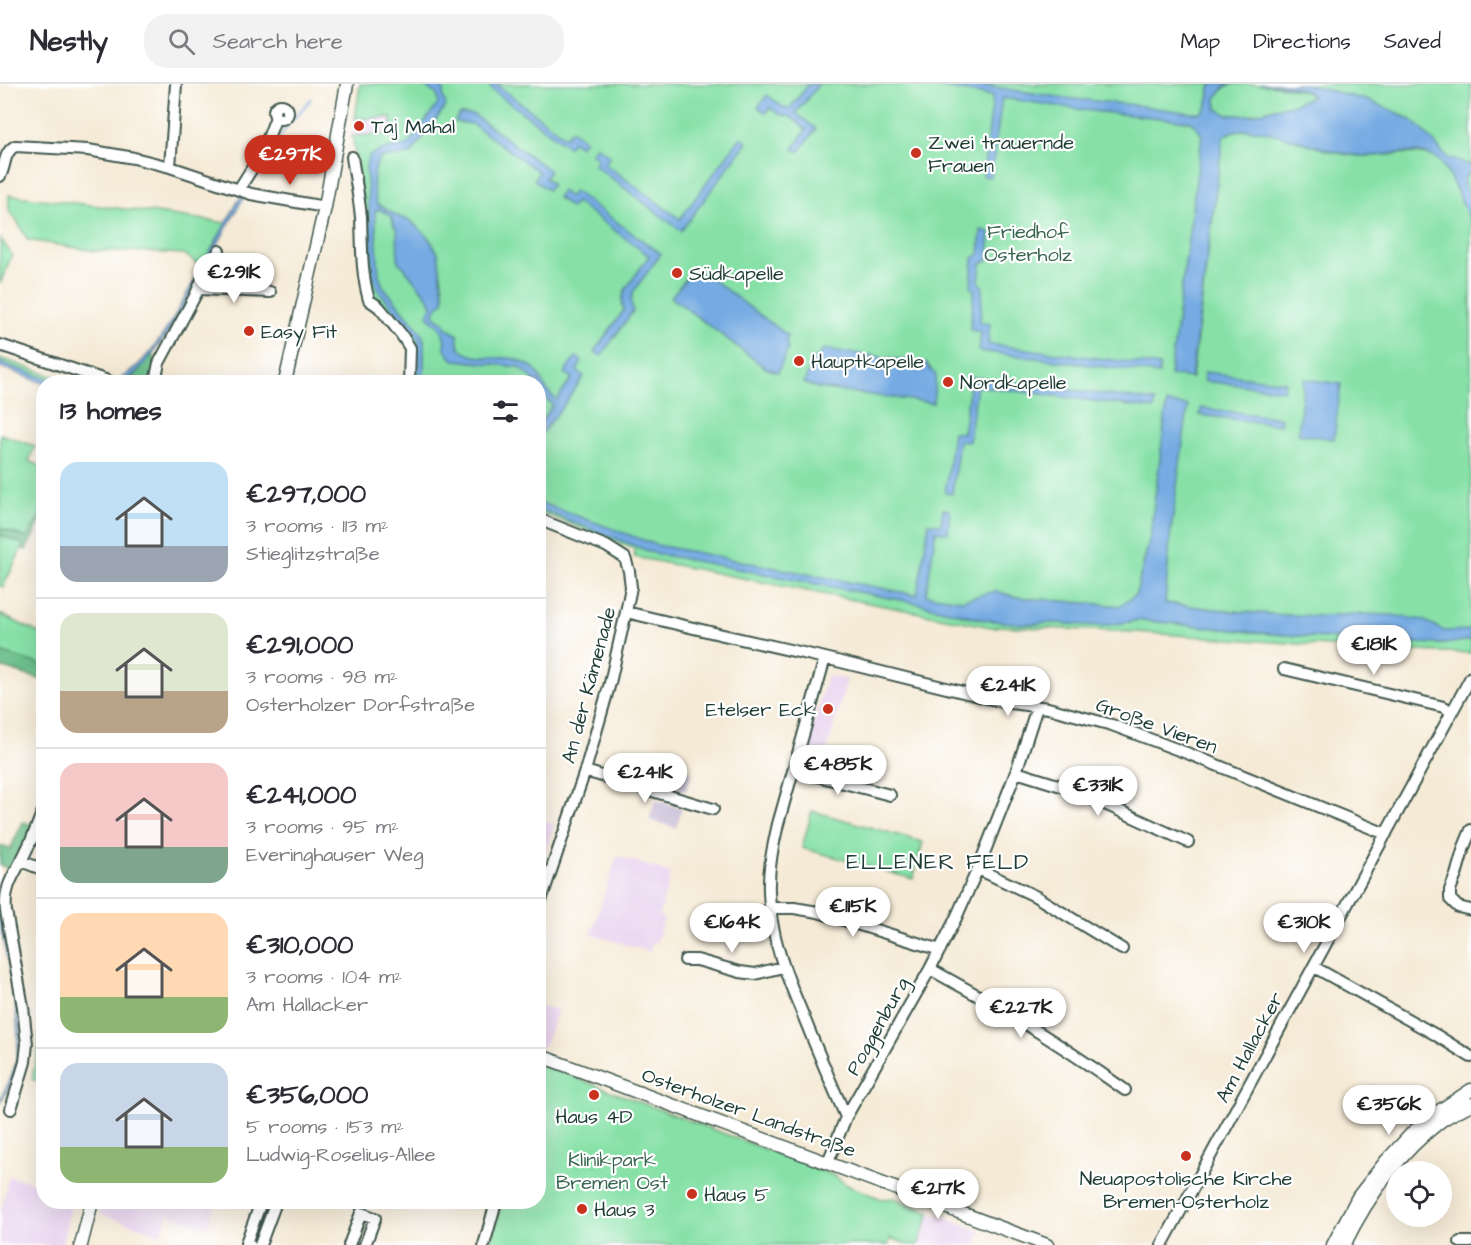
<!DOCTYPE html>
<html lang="en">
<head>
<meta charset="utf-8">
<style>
	body { margin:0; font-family:"Architects Daughter",sans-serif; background:#f2f2f3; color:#2b2b33; height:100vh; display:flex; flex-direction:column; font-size:22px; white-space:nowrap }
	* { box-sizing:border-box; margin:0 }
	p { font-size:20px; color:#7c7c81 }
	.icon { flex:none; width:33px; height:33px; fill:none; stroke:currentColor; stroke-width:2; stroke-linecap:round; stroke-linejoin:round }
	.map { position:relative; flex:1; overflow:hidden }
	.drawer { position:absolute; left:36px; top:291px; width:510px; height:834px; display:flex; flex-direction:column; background:#fff; border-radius:24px; box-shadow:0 6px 24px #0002 }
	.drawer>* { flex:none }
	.controls { position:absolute; left:1386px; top:1077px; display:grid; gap:12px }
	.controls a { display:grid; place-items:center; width:66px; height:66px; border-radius:50%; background:#fff; box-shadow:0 6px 24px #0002; font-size:30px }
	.price { position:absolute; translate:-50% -51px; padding:0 14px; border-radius:21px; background:#fff; color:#222; font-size:20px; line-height:39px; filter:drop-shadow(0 2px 3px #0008) }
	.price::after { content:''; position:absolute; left:50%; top:36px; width:18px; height:14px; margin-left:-9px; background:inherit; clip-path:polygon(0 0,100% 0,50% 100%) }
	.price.active { background:#c8321e; color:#fff }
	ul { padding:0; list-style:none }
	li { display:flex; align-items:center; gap:18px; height:150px; padding:0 24px }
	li+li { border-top:2px solid #e1e1e2 }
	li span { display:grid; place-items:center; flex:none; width:168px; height:120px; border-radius:18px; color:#555 }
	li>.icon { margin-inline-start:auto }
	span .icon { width:72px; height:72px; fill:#fffc; stroke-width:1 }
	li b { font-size:26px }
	h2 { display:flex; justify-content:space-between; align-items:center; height:72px; padding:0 24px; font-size:26px }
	header { display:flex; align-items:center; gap:36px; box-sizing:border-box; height:84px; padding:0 30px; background:#fff; border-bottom:2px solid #e1e1e2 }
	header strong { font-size:28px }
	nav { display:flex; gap:33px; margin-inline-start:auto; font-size:21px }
	.search { width:420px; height:54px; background:#f2f2f3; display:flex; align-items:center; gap:15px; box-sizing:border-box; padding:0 21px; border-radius:24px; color:#7c7c81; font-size:22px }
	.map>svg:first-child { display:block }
	.built { fill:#e8d2ee }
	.industrial { fill:#c9bfd7 }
	.green { fill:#87e1a7; stroke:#538f6e; stroke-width:1.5; fill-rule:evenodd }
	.forest { fill:#6dbf8c; stroke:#467e60; stroke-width:1.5 }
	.water { fill:#75aae2; stroke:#4a748b; stroke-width:1.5 }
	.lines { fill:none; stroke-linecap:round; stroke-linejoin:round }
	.stream { stroke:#75aae2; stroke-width:2 }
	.minor-casing { stroke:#3f574c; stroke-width:14 }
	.major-casing { stroke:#3f574c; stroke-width:15 }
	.minor { stroke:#fff; stroke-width:10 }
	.major { stroke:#fff; stroke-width:12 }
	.poi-dot { fill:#c8321e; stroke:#fff; stroke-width:2 }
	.labels { text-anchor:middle; stroke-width:4.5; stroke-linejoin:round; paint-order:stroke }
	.poi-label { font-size:20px; fill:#1f3d34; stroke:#fff; text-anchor:start }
	.park-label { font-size:20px; fill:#396651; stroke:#fff }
	.street-label { font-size:20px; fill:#1f3d34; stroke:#fff }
	.quarter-label { font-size:22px; letter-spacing:1.5px; fill:#1f3d34; stroke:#fff }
</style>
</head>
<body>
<header>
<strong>Nestly</strong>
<div class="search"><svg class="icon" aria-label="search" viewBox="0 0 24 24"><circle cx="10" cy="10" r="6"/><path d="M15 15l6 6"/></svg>Search here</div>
<nav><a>Map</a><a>Directions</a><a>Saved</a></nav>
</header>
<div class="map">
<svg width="1471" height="1161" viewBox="0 0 1471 1161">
	<rect width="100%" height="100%" fill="#fff"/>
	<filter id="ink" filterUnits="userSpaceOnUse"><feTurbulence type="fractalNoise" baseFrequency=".0167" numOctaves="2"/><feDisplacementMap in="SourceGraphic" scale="12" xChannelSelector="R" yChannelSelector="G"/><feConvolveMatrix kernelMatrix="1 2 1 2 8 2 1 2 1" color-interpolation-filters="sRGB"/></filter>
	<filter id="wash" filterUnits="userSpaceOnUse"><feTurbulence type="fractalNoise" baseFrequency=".008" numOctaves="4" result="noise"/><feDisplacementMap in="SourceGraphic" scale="24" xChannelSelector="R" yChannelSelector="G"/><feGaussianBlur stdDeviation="1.35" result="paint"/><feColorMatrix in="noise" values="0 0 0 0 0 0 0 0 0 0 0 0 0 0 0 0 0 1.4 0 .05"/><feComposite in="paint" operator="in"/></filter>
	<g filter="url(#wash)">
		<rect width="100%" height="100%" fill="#f5ead6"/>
		<path class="built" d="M392 33V50L352 52 355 35Z
			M827 591 847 596 821 687 802 682Z
			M538 735 554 740 540 785H538Z
			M617 772 671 789 659 832 664 834 656 859 652 858 650 868 591 850Z
			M538 921 558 926 544 963 539 961Z
			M9 1092 43 1101 44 1118H72L62 1161H0V1130Z
			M103 1118H216L207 1143 168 1130 161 1150 100 1130Z
			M930 1128 981 1147 975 1161H918Z"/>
		<path class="industrial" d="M665 680 692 688 686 707 659 699Z
			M655 716 682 724 676 744 649 736Z"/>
		<path class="green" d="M360 0H1213L1210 3 1207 22 1194 39 1199 45 1202 52 1170 291 1192 294 1223 53C1244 33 1302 59 1326 66 1340 70 1356 73 1372 72 1397 71 1411 66 1436 74L1398 29 1369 17 1305 0H1471V569L1384 566 1135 548 997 542 996 544 634 473V465L539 428 538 298H413L412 258 371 206 368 197 362 111 352 52 392 50 391 33 355 35ZM392 133 408 135 425 150 430 156 438 169 444 211 432 222 430 216 402 181 397 146 393 140ZM699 191 786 257V262L778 288 766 284 672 213 687 192ZM820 270 927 279 933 289V319L818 304 804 299 813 276ZM1167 319 1170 454 1165 519 1231 527 1284 531 1323 532 1359 530 1423 536 1444 547 1445 560 1377 558 1262 549 1141 536 1102 542 1056 539 1024 540 985 536 961 531 996 507 1015 513 1121 522 1136 510 1150 453Z
			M1233 0C1252 0 1300 0 1313 13L1292 21 1275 24 1251 31H1228L1217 25 1216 14 1225 3Z
			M9 111 157 129 227 139 201 183 184 170 127 167H95L28 156 17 137 9 127Z
			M0 154 12 171 0 200Z
			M0 274 58 294 56 298 0 278Z
			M0 350 35 362 29 377 43 383V426L27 454 0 444Z
			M0 451 24 460 3 503 0 502Z
			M0 530 43 551V596L0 583Z
			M812 727 923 758 913 795 802 764Z
			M40 932H43V999L32 995 39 962Z
			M539 980 831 1090 849 1102 882 1115 894 1114 930 1128 918 1161H909L890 1154 889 1161H489L502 1118H538Z"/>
		<path class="forest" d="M152 270C159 277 153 289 150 298H134L127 296 134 292Z
			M43 426V433L26 466 22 464 23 460 0 451V444L27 454Z
			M0 568 43 581V596L0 583Z
			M23 738 33 741 25 762 10 785 0 781V761L10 765Z"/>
		<path class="water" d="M421 0H435L444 6 443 12 446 22 411 70 380 74C372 86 372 106 377 120L401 134 408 135 425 150 430 156 438 169 442 204 444 211 443 218 436 225 434 229 436 233 445 239 446 244 458 251C453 278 494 273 510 274 518 275 525 279 532 283 540 288 540 295 544 302 548 308 552 312 557 316L572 294 564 289 576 273 582 277 577 287 584 292 564 321 539 353V341L553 321C546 315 538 309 538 298H535L531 293 519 283 454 276C437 263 450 258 441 245 436 238 430 238 428 230L432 222 430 216 402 181 398 178 397 146 393 140 392 133 386 129 378 125 375 128 379 191 383 202 421 248 424 256V298H418V255L378 206 373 193 366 81 370 71 382 66 407 62 438 20 437 11Z
			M490 0H499L500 3 565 53 571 46 585 56 580 62 573 57 568 63 491 5Z
			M809 0H819L796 29 816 45 799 68 793 65 806 46 791 33 779 30 770 24 766 29 758 23 767 11 783 23 789 25Z
			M918 0H975L1065 14 1135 21 1191 29H1201L1204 27 1207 22 1210 3 1213 0H1233L1225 3 1216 14 1217 25 1228 31H1251L1275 24 1292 21 1313 12C1301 1 1277 2 1261 0H1305L1369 17 1398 29 1411 36 1421 44 1448 74 1471 81V90H1467C1459 103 1470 106 1471 118 1471 125 1471 132 1471 139 1465 126 1448 82 1437 75 1418 62 1389 72 1369 72 1357 72 1345 70 1333 67 1308 62 1244 32 1223 53L1191 294 1170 291 1202 52C1199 45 1196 40 1189 37L1091 27 1002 14 991 93 983 92 993 12Z
			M460 30 474 31 550 87 545 94 552 100 548 106 534 96 539 88 472 40 456 38 455 37Z
			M741 53 747 58 681 147 594 81 598 74 591 69 596 62 610 72 605 80 680 135Z
			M562 107 570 113 574 107 661 170 633 208 631 217 633 227 601 272 594 268 624 226 622 217 625 206 649 172 576 118 571 124 557 113Z
			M241 112 244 113 170 246C159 261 142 286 127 296L121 294C141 283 158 259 170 240Z
			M981 146 990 148 988 176 981 180 979 198 983 203 980 238 990 240 988 260 1160 282 1159 290 979 267 981 248 970 246 974 207 971 202 973 174 979 170Z
			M704 189 788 252 786 257 788 265 778 288 766 284 671 213 688 192 693 193Z
			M823 265 927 279 929 284 936 291 933 319 818 304 804 299 813 276 817 274Z
			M0 278 4 280 56 298 43 299 0 283Z
			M1205 288 1285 298 1284 306 1204 297Z
			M971 293 1155 317 1154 325 977 302 969 358 959 357 952 410 945 409 953 348 963 349Z
			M1304 295 1341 300 1334 355 1298 350Z
			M1167 319 1188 322 1170 454 1165 519 1231 527 1284 531 1323 532 1359 530 1392 531 1423 536 1444 547 1471 546V556L1445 560 1377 558 1262 549 1141 536 1102 542 1056 539 1024 540 985 536 916 519 653 469 539 425V418L657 461 917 511 929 439 941 440 943 425 950 426 948 449 936 447 926 511 962 516 996 507 1015 513 1121 522 1136 510 1150 453Z
			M1201 324 1281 334 1280 341 1200 331Z
			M0 826C8 870 27 939 18 981 15 995 7 1007 0 1019 0 1012 4 1008 7 1002 12 992 15 983 17 972 21 928 8 882 0 839Z"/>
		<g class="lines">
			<path class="stream" d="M248 104 277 57 290 39 311 15"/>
		</g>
	</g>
	<g filter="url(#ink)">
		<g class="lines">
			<g class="minor-casing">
				<path id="minor" d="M274 28a7 7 0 1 1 14 0a7 7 0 1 1-14 0Z
					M352 73C355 93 359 113 361 133 362 161 361 189 369 216L379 223 401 250 410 264 409 298
					M170 83 176 0
					M0 92C6 82 3 69 15 62L88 66 134 74 170 83 251 110 325 123
					M239 105 263 67 276 33
					M199 205 270 208
					M0 261 111 298
					M155 298 159 279 196 210 201 198 219 167
					M538 435 606 462 625 474 629 487 631 503 626 528 610 599 585 687 538 825
					M626 528 723 551 825 574 1003 618 1048 624 1112 641 1192 671 1386 750
					M825 574 778 740C773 762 768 784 769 808 770 852 786 891 803 931 817 966 831 999 846 1033
					M1284 585 1444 623 1452 628
					M794 686 890 711
					M585 687 713 725
					M1016 688 1074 706 1188 758
					M1471 746 1464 763 1456 791 1450 806V815L1458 823 1471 826
					M21 777 44 786
					M978 785 1035 812 1122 865
					M770 824H794L818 828 940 866
					M685 876H697L740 888 755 890 783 883
					M1314 883 1436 951 1471 973
					M930 885C997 921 1062 961 1125 1006
					M11 1025 25 978 27 960 23 923 6 827C3 800 17 788 27 765 34 752 38 738 44 725
					M828 1078 846 1033 930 885 956 834 979 782 1016 688 1037 623
					M1460 1158H1471
					M250 1161 246 1159 261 1118
					M260 1161 276 1118
					M349 1161 361 1129 375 1134 365 1161
					M484 1161 496 1118
					M1162 1161 1471 593"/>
			</g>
			<g class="major-casing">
				<path id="major" d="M285 298 325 123 347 0
					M538 971 1047 1161
					M81 1161 92 1118
					M1333 1161 1358 1113 1387 1076 1413 1048 1433 1031 1471 1006
					M1344 1161C1367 1114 1400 1068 1442 1036 1451 1030 1462 1025 1471 1020"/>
			</g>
			<use href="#minor" class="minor"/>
			<use href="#major" class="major"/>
		</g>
	</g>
	<g class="poi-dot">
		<circle cx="359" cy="42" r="6"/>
		<circle cx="916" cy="69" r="6"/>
		<circle cx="677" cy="189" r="6"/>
		<circle cx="249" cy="247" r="6"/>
		<circle cx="799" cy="277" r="6"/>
		<circle cx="948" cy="298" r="6"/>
		<circle cx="828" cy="625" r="6"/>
		<circle cx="594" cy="1011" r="6"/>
		<circle cx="1186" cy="1072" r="6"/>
		<circle cx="692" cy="1110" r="6"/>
		<circle cx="582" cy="1125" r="6"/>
	</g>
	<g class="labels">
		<g class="poi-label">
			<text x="371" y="49">Taj Mahal</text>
			<text x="928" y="65">Zwei trauernde<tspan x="928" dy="23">Frauen</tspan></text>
			<text x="689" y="196">Südkapelle</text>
			<text x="261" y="254">Easy Fit</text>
			<text x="811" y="284">Hauptkapelle</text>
			<text x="960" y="305">Nordkapelle</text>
			<text x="816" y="632" text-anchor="end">Etelser Eck</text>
			<text x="594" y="1039" text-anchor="middle">Haus 4D</text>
			<text x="1186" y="1101" text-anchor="middle">Neuapostolische Kirche<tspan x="1186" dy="23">Bremen-Osterholz</tspan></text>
			<text x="704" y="1117">Haus 5</text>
			<text x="594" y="1132">Haus 3</text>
		</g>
		<g class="park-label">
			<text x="1028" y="154">Friedhof<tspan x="1028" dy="23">Osterholz</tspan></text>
			<text x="612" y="1082">Klinikpark<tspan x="612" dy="23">Bremen Ost</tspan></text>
		</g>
		<g class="street-label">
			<text transform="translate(588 601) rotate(-75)" y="7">An der Kämenade</text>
			<text transform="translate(1157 641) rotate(20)" y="7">Große Vieren</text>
			<text transform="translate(877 942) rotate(-61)" y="7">Poggenburg</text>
			<text transform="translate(1249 963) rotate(-62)" y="7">Am Hallacker</text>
			<text transform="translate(749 1028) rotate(20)" y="7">Osterholzer Landstraße</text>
		</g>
		<g class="quarter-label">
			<text x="938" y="785">ELLENER FELD</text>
		</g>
	</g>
</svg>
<div class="controls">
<a><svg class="icon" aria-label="locate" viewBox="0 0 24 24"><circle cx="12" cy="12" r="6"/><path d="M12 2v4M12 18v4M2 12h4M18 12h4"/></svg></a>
</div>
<b class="price active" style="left:290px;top:102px">€297K</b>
<b class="price" style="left:234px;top:220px">€291K</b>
<b class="price" style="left:1374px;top:592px">€181K</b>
<b class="price" style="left:1008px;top:633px">€241K</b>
<b class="price" style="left:838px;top:712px">€485K</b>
<b class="price" style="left:645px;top:720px">€241K</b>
<b class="price" style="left:1098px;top:733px">€331K</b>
<b class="price" style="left:853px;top:854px">€115K</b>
<b class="price" style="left:732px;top:870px">€164K</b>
<b class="price" style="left:1304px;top:870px">€310K</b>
<b class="price" style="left:1021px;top:955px">€227K</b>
<b class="price" style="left:1389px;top:1052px">€356K</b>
<b class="price" style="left:938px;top:1136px">€217K</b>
<section class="drawer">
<h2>13 homes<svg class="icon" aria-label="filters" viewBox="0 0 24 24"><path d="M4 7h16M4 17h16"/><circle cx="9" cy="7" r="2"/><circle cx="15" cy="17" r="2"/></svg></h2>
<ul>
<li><span style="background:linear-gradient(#bfe0f5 70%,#9aa5b1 0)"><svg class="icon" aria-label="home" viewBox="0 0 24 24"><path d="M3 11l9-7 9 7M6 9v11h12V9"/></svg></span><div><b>€297,000</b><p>3 rooms · 113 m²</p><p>Stieglitzstraße</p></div></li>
<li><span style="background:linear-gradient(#dfe7d0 65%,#b9a48a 0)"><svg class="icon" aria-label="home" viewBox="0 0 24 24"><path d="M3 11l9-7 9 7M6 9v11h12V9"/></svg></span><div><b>€291,000</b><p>3 rooms · 98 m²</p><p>Osterholzer Dorfstraße</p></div></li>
<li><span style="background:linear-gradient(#f6c9c9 70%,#7fa58c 0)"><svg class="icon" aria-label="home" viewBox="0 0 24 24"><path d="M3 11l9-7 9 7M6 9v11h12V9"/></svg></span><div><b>€241,000</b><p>3 rooms · 95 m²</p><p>Everinghauser Weg</p></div></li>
<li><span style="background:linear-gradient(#ffd9b3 70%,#8fb573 0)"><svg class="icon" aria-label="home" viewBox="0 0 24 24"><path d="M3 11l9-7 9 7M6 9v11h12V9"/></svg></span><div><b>€310,000</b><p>3 rooms · 104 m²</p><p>Am Hallacker</p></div></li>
<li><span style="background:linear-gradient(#c9d6e8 70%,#8fb573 0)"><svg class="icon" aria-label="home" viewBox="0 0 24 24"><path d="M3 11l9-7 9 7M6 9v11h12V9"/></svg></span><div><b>€356,000</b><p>5 rooms · 153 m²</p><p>Ludwig-Roselius-Allee</p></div></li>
</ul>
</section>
</div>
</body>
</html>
